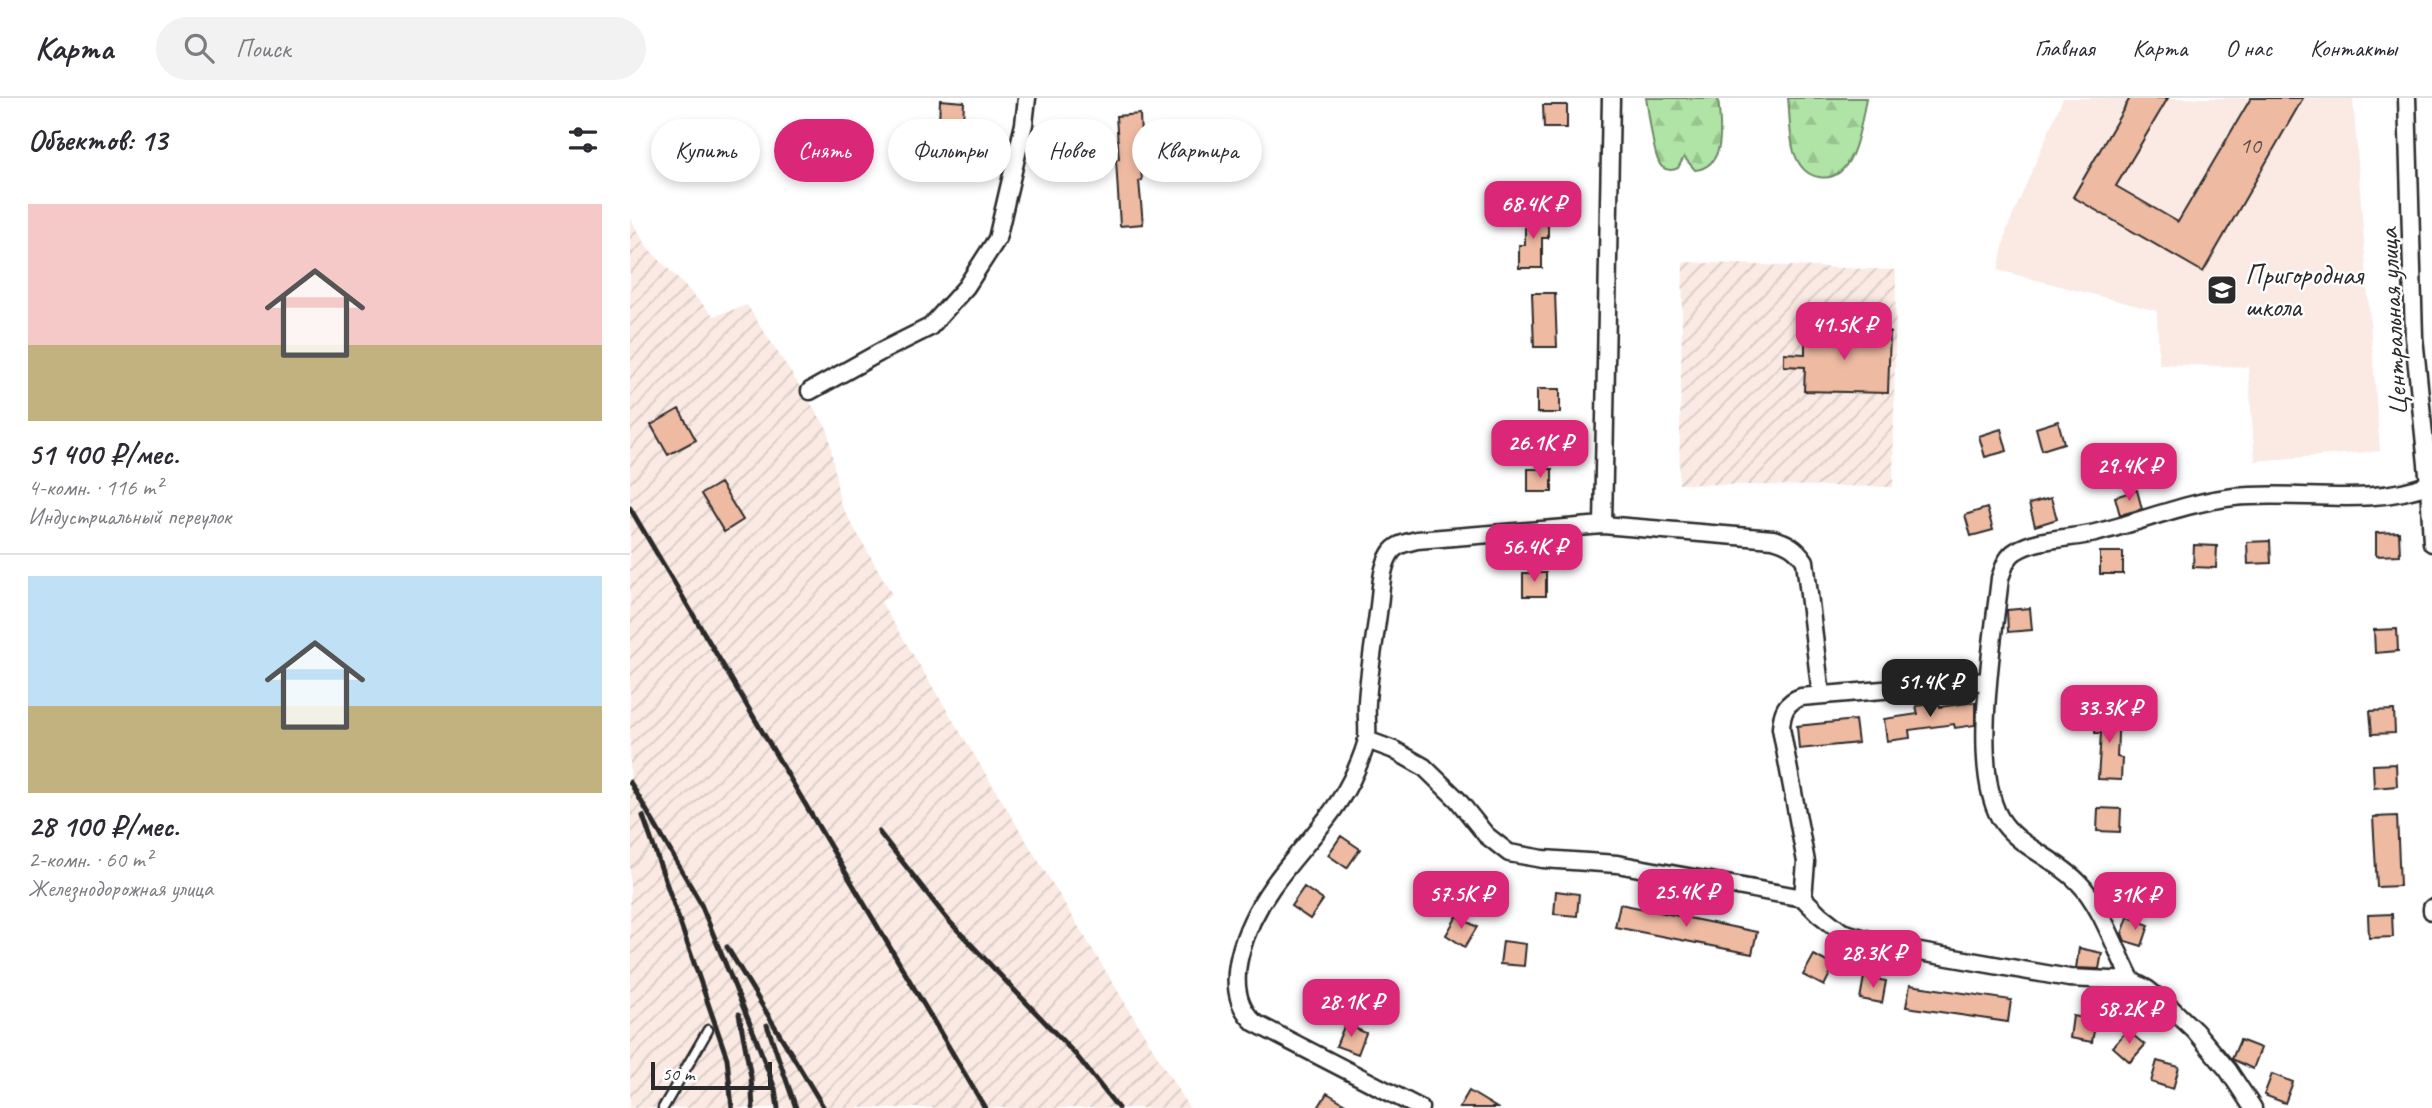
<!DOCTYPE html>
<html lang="ru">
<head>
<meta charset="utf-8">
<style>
	body { margin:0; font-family:Caveat,sans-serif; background:#f2f2f3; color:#2b2b33; height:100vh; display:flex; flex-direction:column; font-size:26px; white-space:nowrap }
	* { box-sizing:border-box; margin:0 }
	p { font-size:23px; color:#7c7c81 }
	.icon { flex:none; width:38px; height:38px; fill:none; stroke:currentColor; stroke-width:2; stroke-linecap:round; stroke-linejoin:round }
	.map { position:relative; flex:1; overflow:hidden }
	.panel { display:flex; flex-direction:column; background:#fff; width:630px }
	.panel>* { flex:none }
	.banner { position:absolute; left:21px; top:21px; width:665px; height:63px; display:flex; gap:14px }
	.scale { position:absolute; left:21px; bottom:18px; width:121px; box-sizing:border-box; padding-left:7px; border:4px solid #2b2b2b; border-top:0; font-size:19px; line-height:24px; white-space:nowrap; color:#2b2b2b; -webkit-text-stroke:5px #fff; paint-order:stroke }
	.price { position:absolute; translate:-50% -60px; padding:0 16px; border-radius:14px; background:#db2777; color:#fff; font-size:23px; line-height:46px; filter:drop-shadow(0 2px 4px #0008) }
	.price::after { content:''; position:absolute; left:50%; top:42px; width:21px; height:16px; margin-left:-10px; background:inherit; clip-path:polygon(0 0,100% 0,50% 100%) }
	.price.current { background:#222; color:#fff }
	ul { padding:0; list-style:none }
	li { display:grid; align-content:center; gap:14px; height:371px; padding:0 28px }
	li+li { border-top:2px solid #e1e1e2 }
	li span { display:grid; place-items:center; height:217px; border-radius:0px; color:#555 }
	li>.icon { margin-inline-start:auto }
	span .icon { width:126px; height:126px; fill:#fffc; stroke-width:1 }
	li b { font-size:30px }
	h2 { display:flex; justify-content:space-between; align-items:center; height:84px; padding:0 28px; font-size:30px }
	.pill { padding:0 24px; border-radius:32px; background:#fff; box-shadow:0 4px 10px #0003; font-size:24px; line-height:63px }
	.pill.current { background:#db2777; color:#fff }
	header { display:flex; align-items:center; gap:42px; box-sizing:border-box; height:98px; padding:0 35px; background:#fff; border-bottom:2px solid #e1e1e2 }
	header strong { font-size:33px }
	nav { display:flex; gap:38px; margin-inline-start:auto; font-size:24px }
	.search { width:490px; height:63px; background:#f2f2f3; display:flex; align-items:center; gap:18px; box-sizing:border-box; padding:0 24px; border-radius:38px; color:#7c7c81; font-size:26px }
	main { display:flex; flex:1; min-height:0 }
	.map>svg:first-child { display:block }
	.built { fill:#faeae3 }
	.industrial { fill:url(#industrial-furrows) }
	.forest { fill:url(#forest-firs); stroke:#6e8868; stroke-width:2 }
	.building { fill:#efbaa2; stroke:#2b2b2b; stroke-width:2 }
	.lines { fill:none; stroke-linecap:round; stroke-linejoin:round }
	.lane-casing { stroke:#2b2b2b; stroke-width:13 }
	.street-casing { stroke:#2b2b2b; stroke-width:21 }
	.lane { stroke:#fff; stroke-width:8 }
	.street { stroke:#fff; stroke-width:16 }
	.rail { stroke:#2b2b2b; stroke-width:5 }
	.labels { text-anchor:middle; stroke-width:5; stroke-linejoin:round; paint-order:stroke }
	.number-label { font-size:24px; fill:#5c4f49 }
	.poi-label { font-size:28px; fill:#2b2b2b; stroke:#fff; text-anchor:start }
	.street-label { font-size:28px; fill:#2b2b2b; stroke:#fff }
</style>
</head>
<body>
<header>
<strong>Карта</strong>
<div class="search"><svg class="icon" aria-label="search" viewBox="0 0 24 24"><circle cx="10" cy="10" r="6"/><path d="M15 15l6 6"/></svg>Поиск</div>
<nav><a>Главная</a><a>Карта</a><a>О нас</a><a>Контакты</a></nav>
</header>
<main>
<section class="panel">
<h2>Объектов: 13<svg class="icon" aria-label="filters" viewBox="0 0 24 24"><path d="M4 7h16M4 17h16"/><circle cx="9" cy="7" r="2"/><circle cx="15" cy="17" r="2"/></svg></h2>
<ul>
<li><span style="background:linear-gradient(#f6c9c9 65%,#c2b280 0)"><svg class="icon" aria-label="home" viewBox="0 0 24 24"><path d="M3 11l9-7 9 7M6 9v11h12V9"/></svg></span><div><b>51 400 ₽/мес.</b><p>4-комн. · 116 m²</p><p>Индустриальный переулок</p></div></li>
<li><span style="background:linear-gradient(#bfe0f5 60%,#c2b280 0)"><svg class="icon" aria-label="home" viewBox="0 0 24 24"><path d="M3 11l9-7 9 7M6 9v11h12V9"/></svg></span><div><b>28 100 ₽/мес.</b><p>2-комн. · 60 m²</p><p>Железнодорожная улица</p></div></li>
</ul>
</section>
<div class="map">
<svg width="1802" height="1010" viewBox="0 0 1802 1010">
	<defs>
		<pattern id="industrial-furrows" width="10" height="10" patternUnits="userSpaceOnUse" patternTransform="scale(1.75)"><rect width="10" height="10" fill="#faeae3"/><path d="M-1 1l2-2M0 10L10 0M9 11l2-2" fill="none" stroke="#d6c9c3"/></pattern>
		<pattern id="forest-firs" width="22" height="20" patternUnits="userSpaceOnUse" patternTransform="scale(1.75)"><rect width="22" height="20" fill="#b0e4a6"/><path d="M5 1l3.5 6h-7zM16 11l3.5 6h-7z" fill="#98c48f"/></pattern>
	</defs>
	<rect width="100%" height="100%" fill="#fff"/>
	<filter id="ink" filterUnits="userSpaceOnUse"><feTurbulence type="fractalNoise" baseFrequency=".0143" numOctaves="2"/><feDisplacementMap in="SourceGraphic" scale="14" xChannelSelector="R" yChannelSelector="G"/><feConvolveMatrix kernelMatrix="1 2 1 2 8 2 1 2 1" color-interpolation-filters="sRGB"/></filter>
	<g filter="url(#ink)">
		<path class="built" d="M1433 0H1723L1750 353 1625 363 1618 269 1529 266 1527 213 1368 172 1377 131Z"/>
		<path class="industrial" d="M0 120 18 150 84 218 117 207 198 332 210 405 262 496 251 504 559 1010H0Z
			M1053 164 1266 172 1263 389 1049 386Z"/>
		<path class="forest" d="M1016 0H1088C1090 25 1098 68 1065 72L1054 59 1048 70C1042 73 1037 73 1032 69 1023 61 1019 14 1016 0Z
			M1158 0H1236C1231 25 1225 86 1189 79 1175 77 1168 66 1164 54 1159 37 1160 17 1158 0Z"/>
		<path class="building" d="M1500 0H1538L1486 88 1548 124 1621 0H1673L1573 174 1443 99Z
			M310 2 334 4 333 27 309 25Z
			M913 7H937V30H914Z
			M510 16 511 39H508L512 82 509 83 513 126 490 128 486 62 489 61 486 18Z
			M895 117H918V140H912V170H889V147H895Z
			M902 195H925L927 249H904Z
			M1175 233 1260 234 1258 295 1174 293 1175 269 1154 268V255L1175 256Z
			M907 291H930V315H907Z
			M49 311 66 342 38 357 21 327Z
			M1428 323 1434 345 1412 352 1406 330Z
			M1371 331 1377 353 1355 359 1349 338Z
			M898 371H922V394H898Z
			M90 385 113 422 94 434 71 396Z
			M1507 392 1512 411 1490 417 1485 399Z
			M1421 400 1427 421 1405 428 1399 406Z
			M1357 410 1363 432 1341 438 1335 417Z
			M1769 434 1770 457 1746 458V435Z
			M1640 443 1641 465 1618 466 1617 444Z
			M1564 447 1587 448 1586 470 1563 469Z
			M1470 454H1493V476H1470Z
			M893 475H916V498H893Z
			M1400 510 1402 532 1378 534 1377 512Z
			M1767 531 1768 553 1745 555 1744 532Z
			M1345 604V627L1325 630 1324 626 1279 632 1280 640 1257 643 1254 621 1288 616 1286 608 1309 605 1310 609Z
			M1764 612 1765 635 1742 636 1740 613Z
			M1466 613 1489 614 1487 659 1492 660 1491 682 1468 681 1471 635H1465Z
			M1225 622 1228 645 1169 651 1167 628Z
			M1766 666 1767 688 1744 690 1743 667Z
			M1468 710 1491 711 1490 734 1467 733Z
			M1767 718 1770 788 1747 789 1743 719Z
			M711 738 730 751 717 770 698 757Z
			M674 789 693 802 680 821 661 808Z
			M926 793 949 796 947 818 924 816Z
			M990 806 1127 834 1122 856 985 829Z
			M1762 816 1763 839 1739 840 1738 817Z
			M827 818 847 829 835 849 816 837Z
			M1498 819 1519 827 1512 848 1495 843 1492 836Z
			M873 843 896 846 894 868 870 866Z
			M1449 850 1472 855 1469 871 1446 870Z
			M1184 857 1204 868 1194 888 1173 877Z
			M1234 879 1256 883 1252 905 1230 901Z
			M1280 887 1381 902 1378 924 1276 909Z
			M1443 918 1466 922 1462 944 1440 940Z
			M715 926 736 935 728 956 706 948Z
			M1497 932 1515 947 1500 964 1483 949Z
			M1610 942 1631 950 1623 971 1602 961Z
			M1527 963 1549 969 1543 991 1521 984Z
			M1642 976 1663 984 1655 1005 1634 997Z
			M839 993 867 1010H829Z
			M697 995 722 1010H688Z"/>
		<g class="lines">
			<g class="lane-casing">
				<path id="lane" d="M33 1010 78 932"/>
			</g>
			<g class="street-casing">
				<path id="street" d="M1777 0 1784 239 1799 386 1802 445
					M180 293 252 253 300 229 336 189 367 141 394 26 397 0
					M973 427 981 0
					M737 642 764 652 794 669 827 701 856 737 879 755 913 761 987 766 1173 800 1189 816 1212 834 1267 850 1439 880 1502 883 1517 891 1543 912 1565 933 1598 972 1623 1010
					M1173 800 1176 764 1151 630C1152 614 1156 604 1171 599L1357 583
					M1802 810V813
					M1502 883C1487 855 1471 807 1449 785 1428 762 1392 750 1374 726 1338 681 1364 537 1370 480 1374 470 1376 459 1386 453 1408 439 1444 441 1469 434 1513 423 1558 404 1604 399 1667 392 1741 410 1799 386
					M790 1010 625 925C586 891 618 823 642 789 670 749 707 717 726 672 730 663 735 651 737 641 738 629 736 616 737 604 739 572 745 540 749 508 751 492 751 471 760 456 766 446 776 445 787 442L973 427 1143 441C1158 445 1166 450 1175 463L1191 597"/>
			</g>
			<use href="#lane" class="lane"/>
			<use href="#street" class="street"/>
			<path class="rail" d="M0 410 355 1010
				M0 684 70 804 125 938 145 991 148 1010
				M13 718 97 960 102 1010
				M249 734 318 822 446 957 488 1010
				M97 849 194 1010
				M109 916 121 979 123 1010
				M137 927 166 1010"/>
		</g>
	</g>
	<defs>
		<g id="school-square" transform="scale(1.575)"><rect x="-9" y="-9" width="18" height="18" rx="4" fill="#2b2b2b" stroke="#fff"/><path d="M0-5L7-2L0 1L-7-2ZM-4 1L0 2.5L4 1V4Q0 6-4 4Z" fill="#fff"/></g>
	</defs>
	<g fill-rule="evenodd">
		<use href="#school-square" x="1592" y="192"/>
	</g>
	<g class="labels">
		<g class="number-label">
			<text x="1620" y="55">10</text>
		</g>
		<g class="poi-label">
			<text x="1615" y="186">Пригородная<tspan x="1615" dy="32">школа</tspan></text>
		</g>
		<g class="street-label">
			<text transform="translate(1762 224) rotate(-93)" y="10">Центральная улица</text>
		</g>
	</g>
</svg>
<div class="scale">50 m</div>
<b class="price" style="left:903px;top:143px">68.4K ₽</b>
<b class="price" style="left:1214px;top:264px">41.5K ₽</b>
<b class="price" style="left:910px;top:382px">26.1K ₽</b>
<b class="price" style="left:1499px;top:405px">29.4K ₽</b>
<b class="price" style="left:904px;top:486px">56.4K ₽</b>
<b class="price current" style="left:1300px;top:621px">51.4K ₽</b>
<b class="price" style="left:1479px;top:647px">33.3K ₽</b>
<b class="price" style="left:1056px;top:831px">25.4K ₽</b>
<b class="price" style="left:831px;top:833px">57.5K ₽</b>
<b class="price" style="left:1505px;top:834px">31K ₽</b>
<b class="price" style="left:1243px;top:892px">28.3K ₽</b>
<b class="price" style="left:721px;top:941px">28.1K ₽</b>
<b class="price" style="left:1499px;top:948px">58.2K ₽</b>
<div class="banner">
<a class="pill">Купить</a>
<a class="pill current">Снять</a>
<a class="pill">Фильтры</a>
<a class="pill">Новое</a>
<a class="pill">Квартира</a>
</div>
</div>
</main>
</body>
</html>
